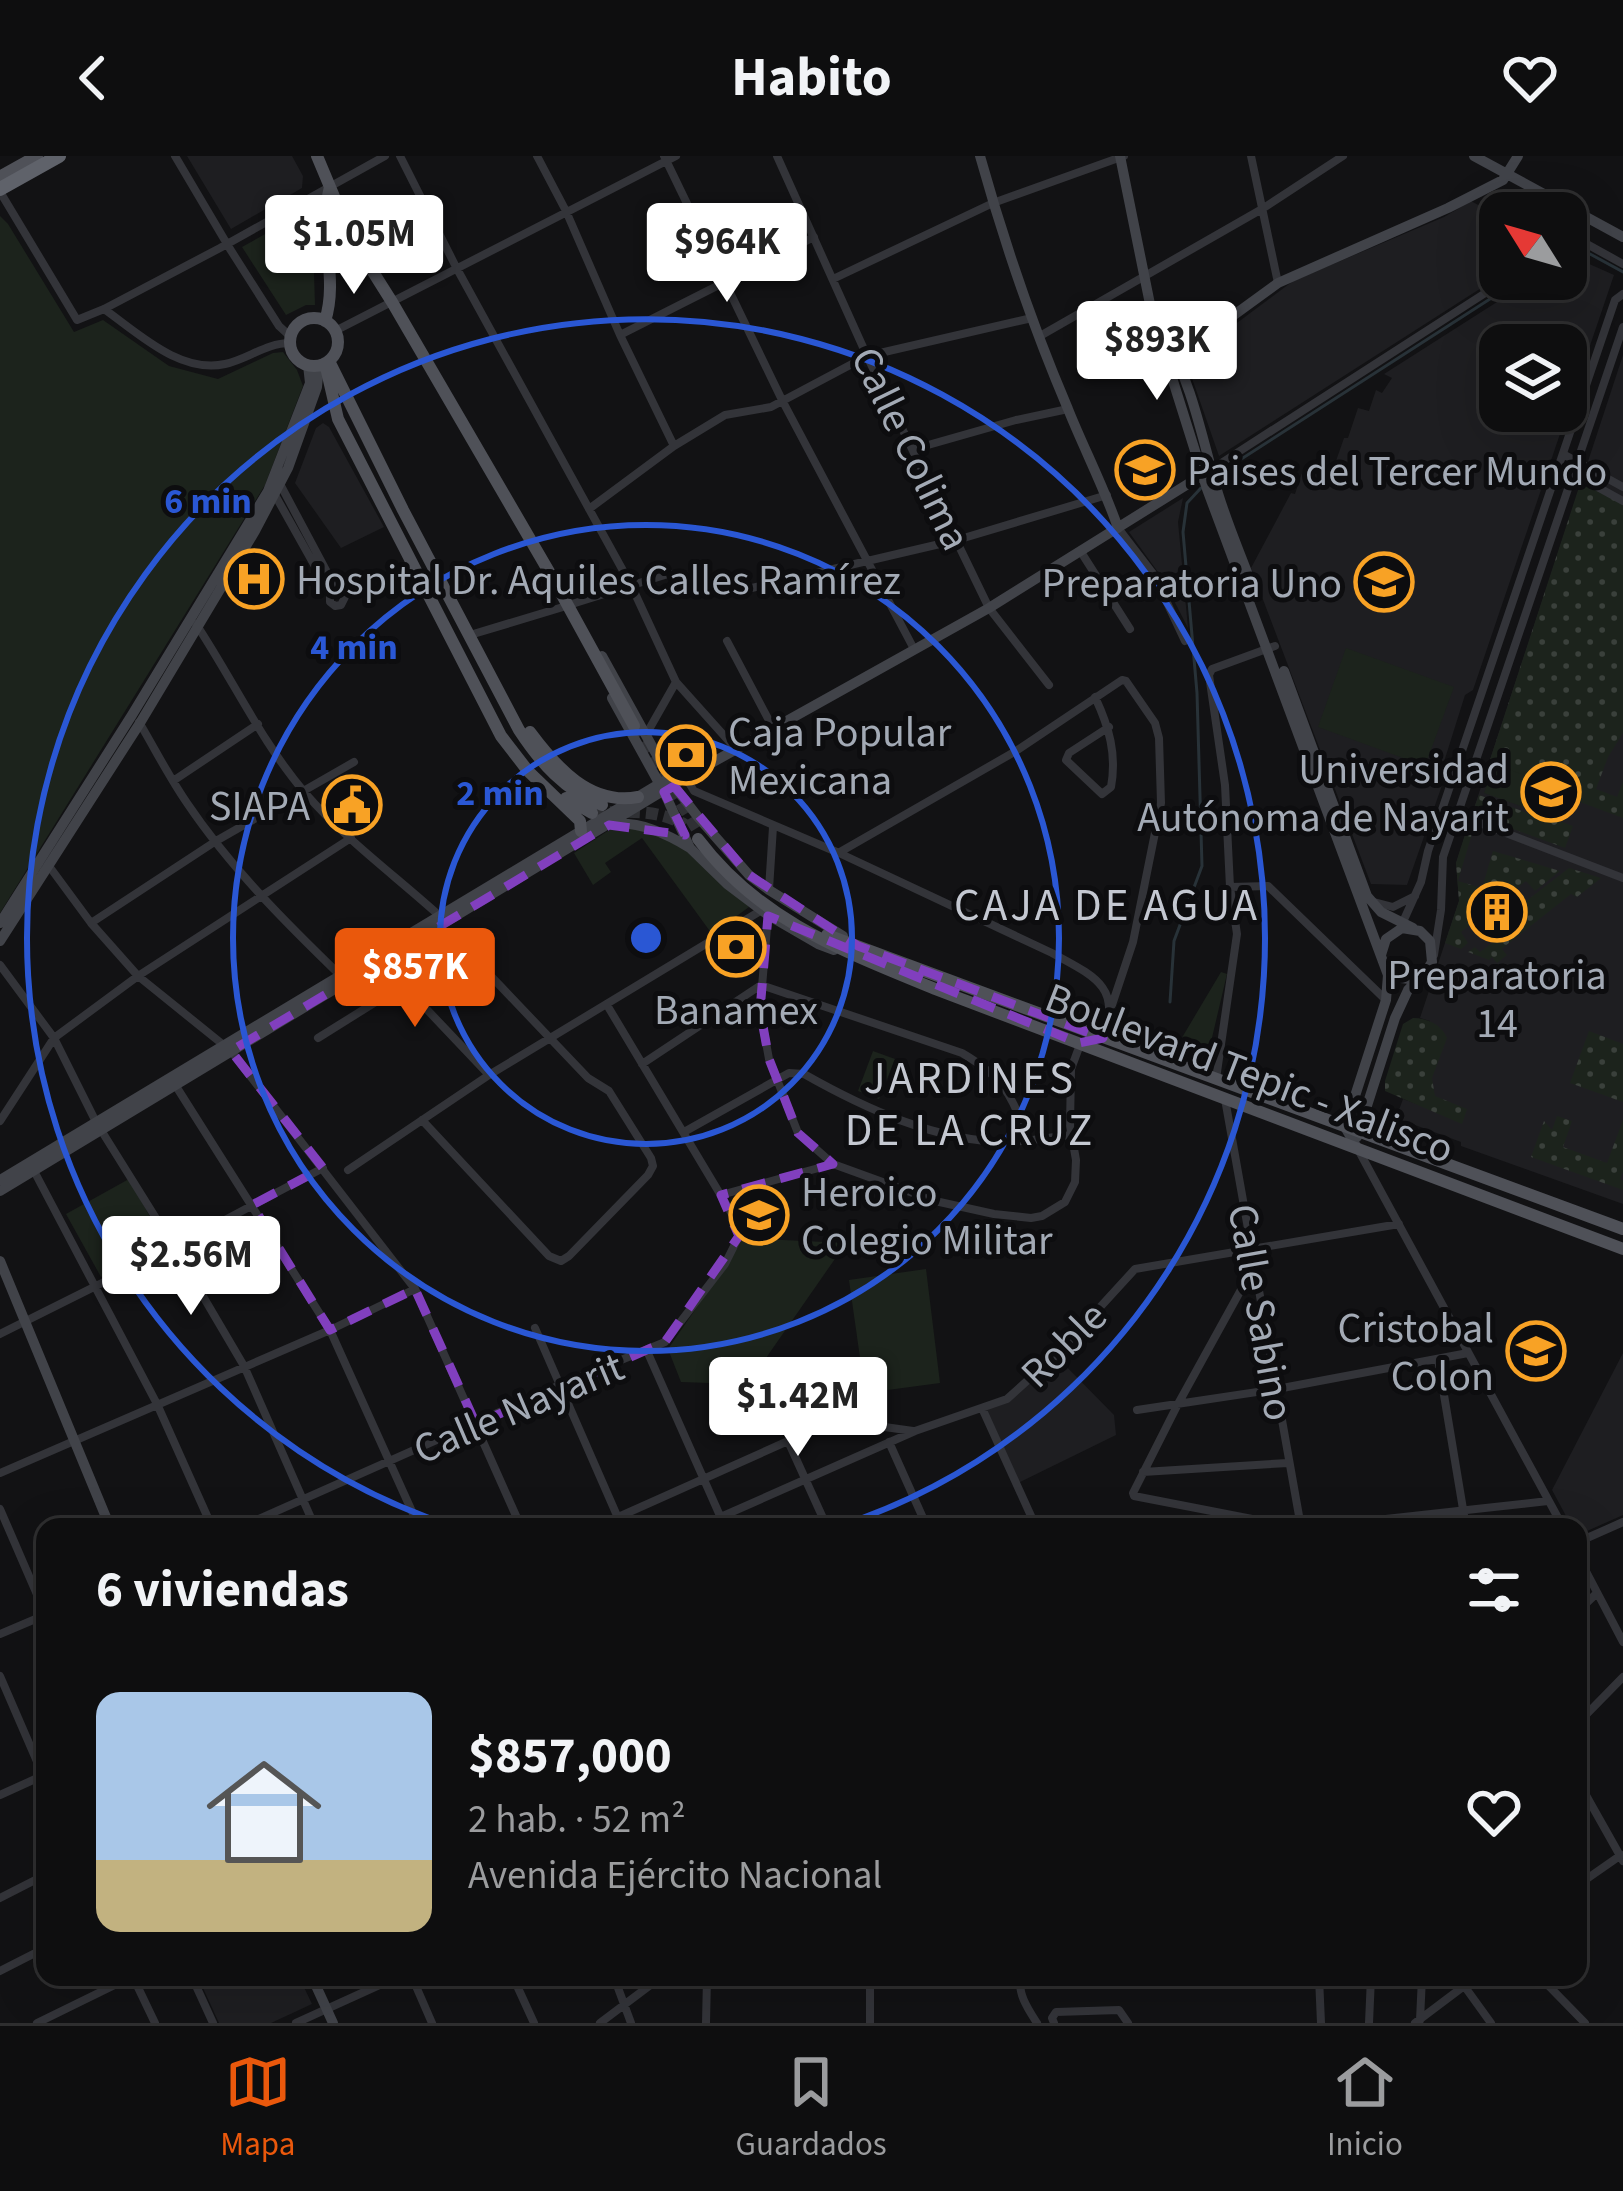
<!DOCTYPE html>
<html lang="es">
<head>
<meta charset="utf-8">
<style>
	body { margin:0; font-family:"Source Sans 3",sans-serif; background:#171718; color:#f1f3f6; height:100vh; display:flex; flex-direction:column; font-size:45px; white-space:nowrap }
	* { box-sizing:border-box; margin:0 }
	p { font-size:39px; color:#9b9c9e }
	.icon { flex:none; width:66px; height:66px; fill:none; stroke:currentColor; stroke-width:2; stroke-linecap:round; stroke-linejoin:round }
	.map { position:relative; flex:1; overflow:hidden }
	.panel { position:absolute; left:36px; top:1362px; width:1551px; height:468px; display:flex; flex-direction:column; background:#0e0e0f; border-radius:24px; box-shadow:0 12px 48px #0002,0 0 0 3px #2e2e2f }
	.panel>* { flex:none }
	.needle { width:78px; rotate:307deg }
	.fabs { position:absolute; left:1479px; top:36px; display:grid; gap:24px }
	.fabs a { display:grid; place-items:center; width:108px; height:108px; border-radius:24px; background:#0e0e0f; box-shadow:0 12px 48px #0002,0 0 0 3px #2e2e2f; font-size:60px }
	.price { position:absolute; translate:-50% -102px; padding:0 27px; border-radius:12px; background:#fff; color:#222; font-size:39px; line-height:78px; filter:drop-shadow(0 3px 6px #0008) }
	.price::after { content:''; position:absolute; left:50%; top:72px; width:36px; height:27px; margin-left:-18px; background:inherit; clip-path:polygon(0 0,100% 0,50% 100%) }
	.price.current { background:#ea580c; color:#fff }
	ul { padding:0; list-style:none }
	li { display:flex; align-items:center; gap:36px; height:300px; padding:0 60px }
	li+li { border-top:3px solid #2e2e2f }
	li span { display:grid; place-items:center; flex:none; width:336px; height:240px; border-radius:24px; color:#555 }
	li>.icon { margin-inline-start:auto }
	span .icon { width:144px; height:144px; fill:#fffc; stroke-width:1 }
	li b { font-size:51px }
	h2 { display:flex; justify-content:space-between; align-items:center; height:144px; padding:0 60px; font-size:51px }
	header { display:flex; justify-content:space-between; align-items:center; height:156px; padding:0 60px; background:#0e0e0f; font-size:54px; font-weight:700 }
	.menu { display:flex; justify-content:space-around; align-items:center; height:168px; border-top:3px solid #2e2e2f; background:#0e0e0f; font-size:33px; color:#9b9c9e }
	.menu a { display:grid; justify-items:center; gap:6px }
	.menu .current { color:#ea580c }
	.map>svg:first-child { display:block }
	.built { fill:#1e1e21; fill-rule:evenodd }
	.grass { fill:url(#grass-dots) }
	.park { fill:#1c231c }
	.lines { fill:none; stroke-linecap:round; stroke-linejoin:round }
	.stream { stroke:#283238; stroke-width:3 }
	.primary-tunnel { stroke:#2f3034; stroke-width:12; stroke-dasharray:12 6; stroke-linecap:butt }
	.street { stroke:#333439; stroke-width:8 }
	.secondary { stroke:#414349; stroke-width:10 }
	.primary { stroke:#4f5158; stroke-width:12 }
	.highway { stroke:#5f626a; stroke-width:14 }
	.marked { fill:none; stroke:#813fbe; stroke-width:9; stroke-dasharray:24 15; stroke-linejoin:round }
	.ring { fill:none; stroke:#2a57d4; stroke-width:6 }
	.labels { text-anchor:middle; stroke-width:10; stroke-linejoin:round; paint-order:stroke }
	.street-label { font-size:42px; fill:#a3aab5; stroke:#0d0d0f }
	.poi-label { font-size:42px; fill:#a3aab5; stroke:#0d0d0f; text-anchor:start }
	.neighbourhood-label { font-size:45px; letter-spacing:3px; fill:#c4c8d1; stroke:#0d0d0f }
	.centre { fill:#2a57d4; stroke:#0d0d0f; stroke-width:6 }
	.ring-label { font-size:36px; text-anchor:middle; font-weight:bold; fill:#2a57d4; stroke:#0d0d0f; stroke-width:10; stroke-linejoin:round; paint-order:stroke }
</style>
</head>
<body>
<header><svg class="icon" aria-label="back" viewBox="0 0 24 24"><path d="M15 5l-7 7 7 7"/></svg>Habito<svg class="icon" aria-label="heart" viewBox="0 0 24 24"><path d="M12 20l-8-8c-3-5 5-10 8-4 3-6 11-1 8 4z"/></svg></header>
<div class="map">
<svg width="1623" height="1867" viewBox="0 0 1623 1867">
	<defs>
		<pattern id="grass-dots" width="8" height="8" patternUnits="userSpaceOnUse" patternTransform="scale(3)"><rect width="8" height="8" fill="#1c231c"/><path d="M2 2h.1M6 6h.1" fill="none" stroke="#3a403b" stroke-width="1.8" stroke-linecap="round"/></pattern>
	</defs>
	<rect width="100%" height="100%" fill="#121214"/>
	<path class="built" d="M187 0H292L303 20 302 32 231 73Z
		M1471 45 1500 61V120L1219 300 1186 205 1293 125 1444 61Z
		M1578 103 1614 119 1473 534 1465 539 1443 609 1446 618 1407 729 1371 728 1251 412 1291 337 1295 338 1303 314 1330 322 1344 282H1348L1358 252 1369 255 1376 234 1382 237 1392 222 1384 218 1533 123H1566V105ZM1500 189H1566V255H1500Z
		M1623 199V1048L1461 990V986L1396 962 1403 943 1422 950 1430 865 1420 862 1459 745 1456 707Z
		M323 267 329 271 384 371 341 392 295 327 316 272Z
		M1183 342 1178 366 1188 472 1163 423 1129 376Z
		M1623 1197V1359L1578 1379V1371H1572L1552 1334Z
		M1055 1199 1114 1259 1116 1279 1016 1328 981 1252 1007 1243Z
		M198 1821H299L312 1848 271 1867H219Z"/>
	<path class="grass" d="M1582 322 1623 345V577L1608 601 1596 633 1617 641 1623 626V662L1545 633 1538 630 1539 625 1489 607Z
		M1479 639 1530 658 1532 655 1573 670 1565 692 1472 658Z
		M1468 669 1474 671 1458 725 1482 732 1493 695 1560 715 1535 735 1526 725 1461 776 1468 787 1461 793 1445 787 1459 745 1456 707Z
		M1569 712 1601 722 1577 741 1571 738 1504 791 1502 793 1507 799 1497 807 1492 801 1489 804 1468 796 1475 791 1480 796 1528 760 1521 749Z
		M1413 862C1427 862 1441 868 1447 882L1432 922 1435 940 1467 953 1462 968 1385 935V925L1403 868Z
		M1589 875 1623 888V946L1570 927Z
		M1557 960 1572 965 1563 991 1607 1007 1623 964V1016L1620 1023 1623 1025V1034L1531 1001 1544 965 1552 974Z"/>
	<path class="park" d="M312 52 315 149H306L286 159 242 91Z
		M0 60 8 68 74 176 103 164 169 210 218 223 273 197 283 196 297 214 303 230 265 329 0 757Z
		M1346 492 1454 531 1425 610 1318 571Z
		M1494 608 1540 625 1529 653 1484 637Z
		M623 665 658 672 701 704 749 751 712 778 642 682 605 707 611 716 593 729 574 697Z
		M1221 816 1227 818 1207 903 1177 890Z
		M873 895 895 903 879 943 858 935Z
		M129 1023 164 1086 101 1121 66 1058Z
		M741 1082 846 1087 766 1202 793 1230 681 1226 668 1193 726 1109Z
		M926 1113 940 1227 865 1237 849 1124Z"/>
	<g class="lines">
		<path class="stream" d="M1566 98H1590L1623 116
			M1218 318 1521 123
			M1170 846 1174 785 1202 710 1197 537 1183 376 1187 347 1201 332"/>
		<path class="primary-tunnel" d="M634 570 698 675
			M592 657C624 656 657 652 685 669"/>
		<path class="street" d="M175 0 230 93 279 170 291 181
			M400 0 456 111 632 431 676 526 736 593
			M537 0 566 55 620 179 674 290
			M664 0 782 244 914 493
			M777 0 867 200 989 452 1049 529
			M1251 0 1278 127
			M2 39 77 164 104 153 220 92 385 0
			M1566 89 1585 87 1623 108
			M833 123 993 47 1124 0
			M104 153C138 177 180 218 225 208 248 203 266 187 290 187
			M335 175 676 0
			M620 179 814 81
			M1040 180 1262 53 1343 0
			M914 293 1016 264 1068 253
			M1563 298 1623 331
			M1559 310 1623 345
			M1212 313 1507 123
			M275 339 330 437V446L335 450 341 449 346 439 342 434 336 433 280 328
			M589 353 674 290 725 259 771 251 867 200 1032 162
			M1118 372 1154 419 1185 485
			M1081 396 1130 473
			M572 448 668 418 685 419 739 435 957 384 1107 339
			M196 468C233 524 262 587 306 638 346 684 397 721 442 762
			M470 479 563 451
			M727 485 773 572
			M1095 541C1109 571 1117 598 1111 631L1102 638 1066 604 1069 597 1109 571
			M139 566C155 593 169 621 187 647 230 711 286 767 342 821
			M647 577 676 526
			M686 622 694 635 839 697 1052 797C1092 819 1124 831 1102 882
			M173 625 258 568
			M1443 653 1623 722
			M840 696 1016 595 1122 524 1126 525 1155 567 1159 582 1161 647 1133 786 1112 849
			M49 710 91 767 138 820 231 895 415 1133 521 1371
			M1230 731 1268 730 1386 844
			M769 733 773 671
			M1374 746 1393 751 1415 740
			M768 760 760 854 769 903 798 977 833 1008 935 1045 994 1058 1031 1062 1042 1060 1065 1046 1075 1026 1076 1004 1070 970 1071 913 1081 886
			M91 767 216 685 354 606
			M1402 768 1421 726 1428 695 1615 144 1623 138
			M1434 799 1441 754 1443 701 1623 171
			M380 804 489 919
			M0 809 54 882 96 966 174 1091 244 1210 315 1371
			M318 882 459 794H466L588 922 609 935 651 1002 653 1010 648 1019 569 1100 561 1105 549 1100 422 964
			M642 908 761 829 962 897C1003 921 1013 940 1028 984
			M1216 923 1237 778 1230 731 1225 629 1209 519 1212 513 1275 490
			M174 927 330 1174 419 1371
			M1225 943 1301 1371
			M0 965 54 882 138 820 351 682
			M684 976 789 917 804 918C864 952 935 985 1006 986 1027 986 1050 981 1071 979
			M1360 997 1563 1371
			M33 1013 157 1248 212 1371
			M348 1014 489 919 762 754
			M721 1039 833 1008
			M1253 1112 1178 1248 1133 1337 1134 1340 1294 1371
			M535 1172 622 1371
			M0 1178 174 1091 323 1012
			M647 1195 725 1371
			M1438 1203 1466 1371
			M982 1252 1036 1371
			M1137 1254 1277 1233 1468 1197
			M788 1285 827 1371
			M889 1286 927 1371
			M1143 1316 1288 1307
			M0 1317 330 1174 415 1133
			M0 1353 45 1457
			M1211 1355 1213 1371
			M241 1371 560 1229 665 1186 725 1108 739 1080 738 1068 607 849
			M596 1371 835 1264 913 1275
			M698 1371 915 1275 1007 1243 1059 1196 1135 1113 1399 1068
			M1313 1371 1548 1345
			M1578 1386 1623 1366
			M1578 1400 1623 1486
			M1578 1455 1597 1437
			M0 1478 45 1459
			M0 1520 45 1624
			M1578 1567 1623 1521
			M1578 1625 1623 1705
			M0 1639 44 1619
			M1578 1729 1621 1699
			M0 1742 45 1719
			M0 1815 45 1792
			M133 1821 155 1867
			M192 1821 213 1867
			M412 1821 432 1867
			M513 1821 534 1867
			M614 1821 631 1867
			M870 1821V1867
			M1021 1821C1017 1837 1028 1853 1037 1867
			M1319 1821 1321 1867
			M1540 1821 1585 1867
			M1465 1831 1491 1867
			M1420 1864 1422 1821
			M37 1867 131 1821
			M296 1867 397 1821
			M600 1867 661 1821
			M706 1867 707 1821
			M1054 1867 1052 1862 1056 1856 1119 1854 1128 1867
			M1369 1867 1371 1821
			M1415 1867 1476 1821"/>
		<path class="secondary" d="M980 0C1004 86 1033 171 1068 253 1084 293 1104 331 1118 372
			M1120 0 1152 158 1207 333 1388 819 1386 844 1345 971 1356 990
			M1474 0 1623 81
			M1163 177C1190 222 1201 276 1215 327 1224 360 1238 392 1250 424
			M1175 202 1278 127 1448 52 1503 24 1518 0
			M602 500 674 630 698 661 749 719 769 734 843 780
			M1284 515 1367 740 1381 756 1413 772
			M612 542 664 636 690 692 727 728 768 759 818 788 834 794
			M612 668C640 665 667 678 690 692
			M0 767 132 559 268 335 310 227 308 209
			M0 785 140 567 255 375 288 312 317 231 319 210
			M1381 799 1386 783 1402 772 1420 775 1430 785 1432 806C1422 825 1401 829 1387 812
			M1357 981 1395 862 1408 834 1421 820
			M0 1024 659 628 670 622 681 624
			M0 1035 681 624 989 452 1212 313
			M0 1105 110 1371
			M312 1821 333 1867"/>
		<path class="primary" d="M317 0 351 81 392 146 555 426 634 570
			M1 20 37 0
			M290 186a24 24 0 1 1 48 0a24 24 0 1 1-48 0Z
			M325 165C339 122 318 76 330 31
			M329 205 403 354 519 574C540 606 565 635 602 649
			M325 207 338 263 501 580 528 615 580 665 581 675
			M530 576C556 611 590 650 638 641
			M566 642 592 657
			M698 683C760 765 843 795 935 833L1623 1093
			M827 779 1623 1073"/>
		<path class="highway" d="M0 33 59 0"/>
	</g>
	<path class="marked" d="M674 630 749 719 858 790 1103 882 1079 887 768 760 760 854 769 903 798 977 833 1008 721 1039 739 1080 665 1186 476 1268 415 1133 330 1174 252 1049 323 1012 231 895 609 669 685 679 664 636Z"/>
	<g class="ring">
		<circle cx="646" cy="782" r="206"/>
		<circle cx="646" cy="782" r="413"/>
		<path d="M455 1371A619 619 0 1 1 837 1371"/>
	</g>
	<defs>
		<g id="school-ring" transform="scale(3)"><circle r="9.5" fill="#0d0d0f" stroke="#f8a225" stroke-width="1.5"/><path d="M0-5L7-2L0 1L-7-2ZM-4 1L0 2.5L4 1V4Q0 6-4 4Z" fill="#f8a225"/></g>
		<g id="hospital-ring" transform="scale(3)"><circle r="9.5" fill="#0d0d0f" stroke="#f8a225" stroke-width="1.5"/><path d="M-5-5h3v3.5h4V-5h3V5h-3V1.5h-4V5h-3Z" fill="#f8a225"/></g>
		<g id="university-ring" transform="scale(3)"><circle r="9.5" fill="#0d0d0f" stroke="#f8a225" stroke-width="1.5"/><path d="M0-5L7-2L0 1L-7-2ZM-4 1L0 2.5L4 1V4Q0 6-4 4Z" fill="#f8a225"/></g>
		<g id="bank-ring" transform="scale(3)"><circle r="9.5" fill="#0d0d0f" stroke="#f8a225" stroke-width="1.5"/><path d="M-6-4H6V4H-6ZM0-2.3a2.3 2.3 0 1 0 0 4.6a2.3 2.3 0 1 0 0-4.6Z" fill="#f8a225"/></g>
		<g id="civic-ring" transform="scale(3)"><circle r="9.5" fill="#0d0d0f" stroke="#f8a225" stroke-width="1.5"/><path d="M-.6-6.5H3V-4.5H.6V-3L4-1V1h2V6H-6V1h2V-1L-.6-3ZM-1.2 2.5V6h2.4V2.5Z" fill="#f8a225"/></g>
		<g id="building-ring" transform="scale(3)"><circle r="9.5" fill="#0d0d0f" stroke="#f8a225" stroke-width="1.5"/><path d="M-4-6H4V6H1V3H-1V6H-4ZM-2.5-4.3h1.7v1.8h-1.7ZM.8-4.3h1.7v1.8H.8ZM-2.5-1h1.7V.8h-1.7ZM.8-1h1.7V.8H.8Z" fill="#f8a225"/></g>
	</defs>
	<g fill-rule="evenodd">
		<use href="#school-ring" x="1145" y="314"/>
		<use href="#hospital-ring" x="254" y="423"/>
		<use href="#university-ring" x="1384" y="426"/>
		<use href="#bank-ring" x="686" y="599"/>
		<use href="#university-ring" x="1551" y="636"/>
		<use href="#civic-ring" x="352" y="649"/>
		<use href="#building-ring" x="1497" y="756"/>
		<use href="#bank-ring" x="736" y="791"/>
		<use href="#school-ring" x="759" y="1059"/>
		<use href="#school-ring" x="1536" y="1195"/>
	</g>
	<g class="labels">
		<g class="street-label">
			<text transform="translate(912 292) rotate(64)" y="15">Calle Colima</text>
			<text transform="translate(1250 916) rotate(21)" y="15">Boulevard Tepic - Xalisco</text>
			<text transform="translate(1262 1156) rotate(80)" y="15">Calle Sabino</text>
			<text transform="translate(1063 1188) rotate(-45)" y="15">Roble</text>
			<text transform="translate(518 1251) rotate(-23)" y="15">Calle Nayarit</text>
		</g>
		<g class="poi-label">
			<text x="1187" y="329">Paises del Tercer Mundo</text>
			<text x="296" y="438">Hospital Dr. Aquiles Calles Ramírez</text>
			<text x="1342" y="441" text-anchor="end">Preparatoria Uno</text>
			<text x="728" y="590">Caja Popular<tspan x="728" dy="48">Mexicana</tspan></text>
			<text x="1509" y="627" text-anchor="end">Universidad<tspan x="1509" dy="48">Autónoma de Nayarit</tspan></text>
			<text x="310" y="664" text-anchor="end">SIAPA</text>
			<text x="1497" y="833" text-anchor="middle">Preparatoria<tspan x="1497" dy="48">14</tspan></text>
			<text x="736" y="868" text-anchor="middle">Banamex</text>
			<text x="801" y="1050">Heroico<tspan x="801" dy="48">Colegio Militar</tspan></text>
			<text x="1494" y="1186" text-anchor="end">Cristobal<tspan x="1494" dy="48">Colon</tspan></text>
		</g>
		<g class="neighbourhood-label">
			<text x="1107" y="764">CAJA DE AGUA</text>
			<text x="970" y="937">JARDINES<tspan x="970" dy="52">DE LA CRUZ</tspan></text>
		</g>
	</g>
	<circle cx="646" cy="782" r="18" class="centre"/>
	<g class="ring-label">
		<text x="208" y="357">6 min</text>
		<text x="354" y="503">4 min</text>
		<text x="500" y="649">2 min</text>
	</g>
</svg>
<div class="fabs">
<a><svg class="needle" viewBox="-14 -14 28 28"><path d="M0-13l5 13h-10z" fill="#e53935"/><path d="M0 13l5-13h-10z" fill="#9b9c9e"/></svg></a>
<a><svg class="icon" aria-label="layers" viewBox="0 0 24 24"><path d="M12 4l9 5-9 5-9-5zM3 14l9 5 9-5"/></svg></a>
</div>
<b class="price" style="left:354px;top:141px">$1.05M</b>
<b class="price" style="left:727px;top:149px">$964K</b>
<b class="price" style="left:1157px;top:247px">$893K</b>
<b class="price current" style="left:415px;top:874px">$857K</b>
<b class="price" style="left:191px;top:1162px">$2.56M</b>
<b class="price" style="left:798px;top:1303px">$1.42M</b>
<section class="panel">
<h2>6 viviendas<svg class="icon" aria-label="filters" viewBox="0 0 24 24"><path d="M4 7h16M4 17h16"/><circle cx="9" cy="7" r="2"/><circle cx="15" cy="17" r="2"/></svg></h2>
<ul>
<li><span style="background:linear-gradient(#a9c7e8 70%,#c2b280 0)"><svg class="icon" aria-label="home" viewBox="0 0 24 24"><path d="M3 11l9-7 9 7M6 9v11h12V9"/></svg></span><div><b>$857,000</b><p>2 hab. · 52 m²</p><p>Avenida Ejército Nacional</p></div><svg class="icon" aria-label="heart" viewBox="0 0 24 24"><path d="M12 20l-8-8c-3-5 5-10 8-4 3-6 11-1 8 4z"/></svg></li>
</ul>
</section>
</div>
<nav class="menu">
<a class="current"><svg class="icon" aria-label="map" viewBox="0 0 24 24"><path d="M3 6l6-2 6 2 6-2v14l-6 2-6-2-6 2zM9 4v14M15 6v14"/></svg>Mapa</a>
<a><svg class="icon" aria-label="saved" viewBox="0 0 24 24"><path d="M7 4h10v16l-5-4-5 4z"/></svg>Guardados</a>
<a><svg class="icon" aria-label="home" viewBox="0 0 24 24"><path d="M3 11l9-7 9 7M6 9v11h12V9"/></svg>Inicio</a>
</nav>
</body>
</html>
